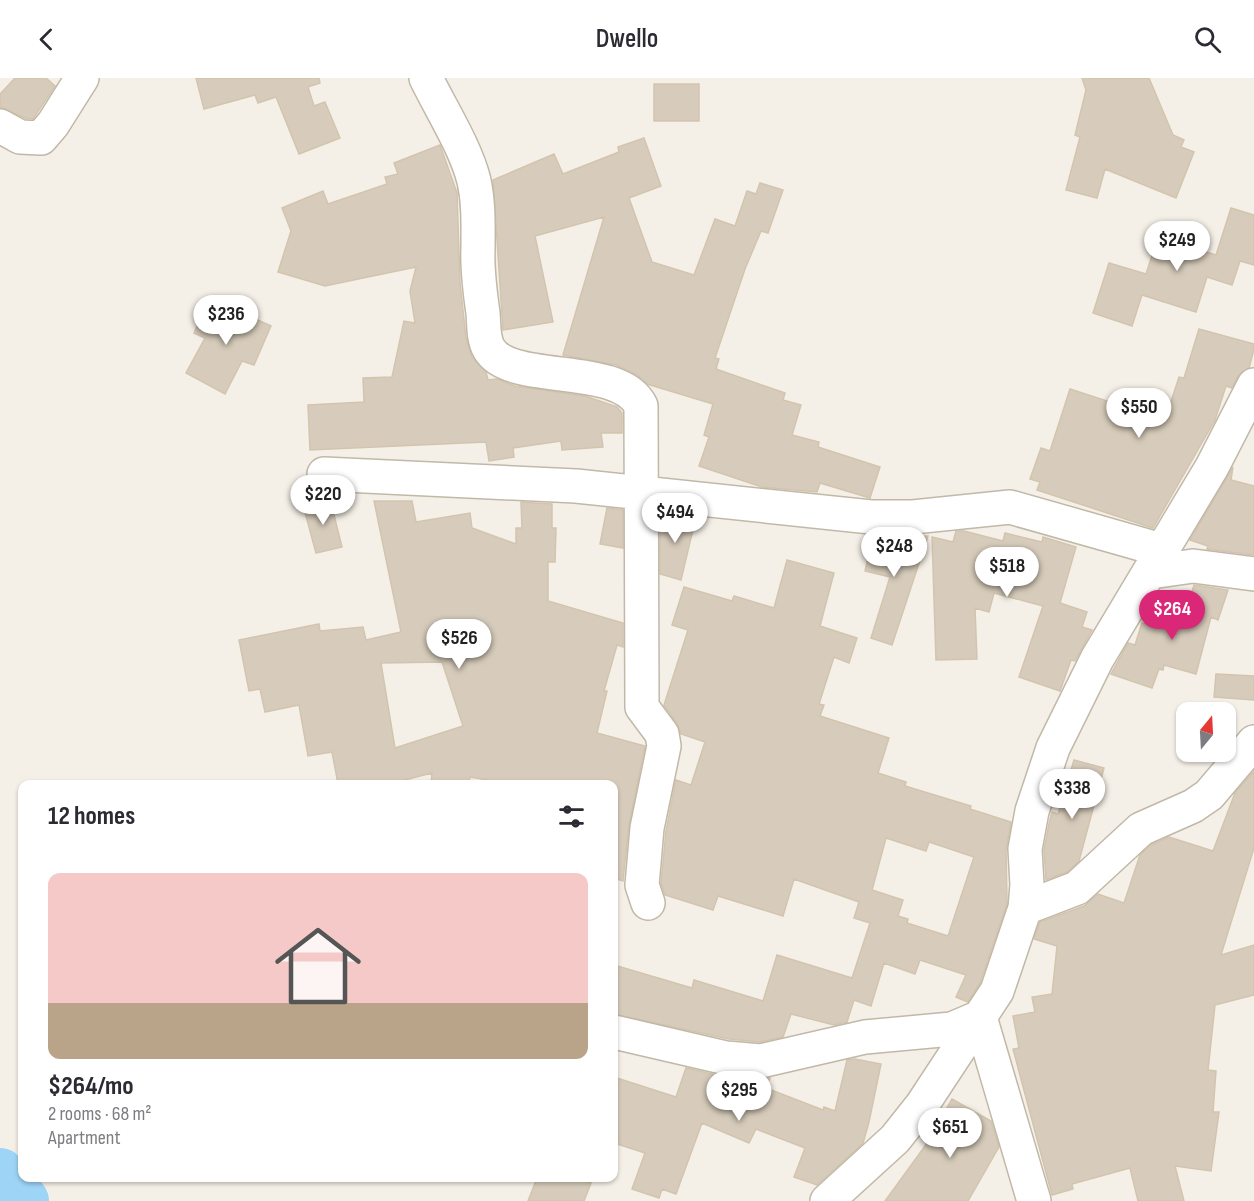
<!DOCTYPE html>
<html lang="en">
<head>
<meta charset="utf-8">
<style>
	body { margin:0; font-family:"Sofia Sans Condensed",sans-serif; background:#f7f7f7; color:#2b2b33; height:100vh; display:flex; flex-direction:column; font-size:22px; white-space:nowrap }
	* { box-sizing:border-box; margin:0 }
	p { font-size:20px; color:#7c7c81 }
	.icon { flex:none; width:33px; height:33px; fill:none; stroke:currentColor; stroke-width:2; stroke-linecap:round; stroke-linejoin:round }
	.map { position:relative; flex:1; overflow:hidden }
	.panel { position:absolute; left:18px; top:702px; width:600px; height:402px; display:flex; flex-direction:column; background:#fff; border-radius:12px; box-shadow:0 2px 4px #0004 }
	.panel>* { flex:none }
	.needle { width:39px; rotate:18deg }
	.controls { position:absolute; left:1176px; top:624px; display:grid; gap:12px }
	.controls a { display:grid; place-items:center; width:60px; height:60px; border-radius:12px; background:#fff; box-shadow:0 2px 4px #0004; font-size:30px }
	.price { position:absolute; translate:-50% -51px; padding:0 14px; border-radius:21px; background:#fff; color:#222; font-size:20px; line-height:39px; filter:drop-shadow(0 2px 3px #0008) }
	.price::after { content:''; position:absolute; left:50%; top:36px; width:18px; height:14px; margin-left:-9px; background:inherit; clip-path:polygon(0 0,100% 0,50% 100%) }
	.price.selected { background:#db2777; color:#fff }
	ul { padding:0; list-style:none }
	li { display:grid; align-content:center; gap:12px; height:318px; padding:0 30px }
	li span { display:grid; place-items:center; height:186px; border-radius:12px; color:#555 }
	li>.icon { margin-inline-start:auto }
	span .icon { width:108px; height:108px; fill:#fffc; stroke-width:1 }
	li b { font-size:26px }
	h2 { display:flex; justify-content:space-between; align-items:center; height:72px; padding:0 30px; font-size:26px }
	header { display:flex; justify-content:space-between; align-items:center; height:78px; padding:0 30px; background:#fff; font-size:27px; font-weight:600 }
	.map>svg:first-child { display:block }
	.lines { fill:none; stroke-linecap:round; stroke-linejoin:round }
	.river { stroke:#9ed4f6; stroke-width:52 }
	.building { fill:#d7ccbb; stroke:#d3c4ae; stroke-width:1.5; fill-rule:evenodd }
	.minor-casing { stroke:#c1b8a8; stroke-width:36 }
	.minor { stroke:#fff; stroke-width:33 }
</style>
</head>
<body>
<header><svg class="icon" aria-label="back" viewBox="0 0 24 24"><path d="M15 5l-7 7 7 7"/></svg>Dwello<svg class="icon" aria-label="search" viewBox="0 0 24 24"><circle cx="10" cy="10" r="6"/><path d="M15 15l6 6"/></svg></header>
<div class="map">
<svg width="1254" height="1123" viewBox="0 0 1254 1123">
	<rect width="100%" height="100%" fill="#f5f0e7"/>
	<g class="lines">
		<path class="river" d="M0 1096 23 1123"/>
	</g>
	<path class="building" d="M15 0H46L55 8 33 41 25 40 0 29V16Z
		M196 0H319L320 5 308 9 314 28 325 24 340 60 299 76 276 19 258 25 255 17 204 31Z
		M1082 0H1149L1173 57 1184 62 1181 69 1194 74 1176 120 1105 91 1097 120 1066 112 1080 59 1075 57 1086 12Z
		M654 6H699V43H654Z
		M644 60 661 108 629 120 652 184 694 197 715 141 735 148 747 113 756 116 760 105 783 112 768 155 761 153 745 191 715 280 719 281 716 291 785 315 783 322 801 327 792 357 819 364 818 369 880 389 870 420 820 405 817 414 762 409 699 388 709 359 704 357 713 326 647 306 637 297 616 287 563 277 604 139 535 158 553 244 503 252 493 102 554 76 563 96 619 74 618 69Z
		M440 67 457 115 460 205 466 260 472 279 486 294 488 302 497 301 515 308 585 318 617 329 622 335V355H601L603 369 562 372 561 363 513 370 514 379 489 383 486 364 310 372 308 327 364 324 363 300 392 299 404 243 415 245 410 213 416 189 325 208 278 194 291 153 282 130 323 113 328 126 387 106 385 99 398 96 394 85Z
		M1231 130 1254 137V187L1240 183 1232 207 1207 199 1196 234 1142 217 1132 248 1093 235 1109 185 1146 196 1158 159 1216 177Z
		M220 225 271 248 254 287 242 283 225 316 186 295 205 260 194 255 206 228 217 233Z
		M1199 251 1254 266V271L1249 290 1238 298 1232 310 1226 308 1215 342 1153 450 1037 412 1040 404 1030 401 1041 370 1050 373 1070 311 1165 342 1179 299 1184 300Z
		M1233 389 1231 402 1254 408V477L1207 471 1208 468 1190 462Z
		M330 421 342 469 316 475 303 427Z
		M374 423H412L416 444 470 435 472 450 516 466V450H522L521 424 552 426V450H556L555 484H548V523L623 545V569L617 567 604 613H607L597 655 645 668 629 746 623 803 614 800V706H511L470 699 469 706H431L432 695 389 706H338L332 674 308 678 299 627 265 634 260 611 249 613 239 562 319 546 320 553 363 549 366 562 401 554ZM442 584 463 648 395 670 381 585Z
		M607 430 623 432V470L600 466Z
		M660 436 696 439 681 502 660 496Z
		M956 453H964L1003 463 1005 455 1042 464 1043 459 1076 469 1060 525 1087 534 1082 549 1092 552 1075 583 1071 582 1060 613 1019 599 1043 528 994 515 989 534 975 530 977 581 936 582 932 459 953 464Z
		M873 458H928L892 567 871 560 890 499 865 493Z
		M787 482 834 495 820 548 857 560 849 585 834 579 819 626 824 627 820 638 889 660 878 695 906 704 905 708 971 728 970 731 1011 744 1006 772 1007 826 980 905 968 924 956 919 966 897 920 882 915 896 884 885 871 928 854 922 847 944 834 947 791 936 783 959 760 964 729 961 614 936V887L692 910 694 902 763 923 777 877 852 900 870 845 854 840 859 824 794 801 783 838 718 818 713 832 665 817 661 805 666 753 676 702 691 707 705 664 681 656 677 645 664 627 688 552 672 547 684 509 732 523 734 518 774 530ZM886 760 926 773 929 764 974 779 948 858 907 845 908 841 898 838 903 822 872 812Z
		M1194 507 1228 512 1218 542 1211 539 1196 596 1164 587 1163 592 1159 591 1152 610 1111 596 1128 565 1135 567 1142 545 1178 556Z
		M1216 596 1254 598V622L1214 619Z
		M1074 682 1104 690 1079 783 1067 794 1046 802 1044 772 1049 746 1052 734 1058 736Z
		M1254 693V770L1221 877 1254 867V917L1215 927 1208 992 1216 993 1213 1034H1219L1211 1093 1175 1088 1184 1123H1138L1130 1090 1072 1106 1073 1111 1052 1117 1013 971 1019 970 1013 938 1035 934 1032 919 1052 916 1057 868 1034 861 1040 844 1084 828 1098 816 1124 825 1140 777 1151 767 1169 759 1213 773 1235 715Z
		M855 981 881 986 869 1044 863 1065 817 1107 794 1099 805 1070 756 1051 749 1065 702 1045 676 1116 662 1111 659 1120 632 1111 645 1075 614 1065V999L676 1019 686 990 724 999 770 1000 766 1010 823 1032 824 1029 835 1033 847 982Z
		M952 1021 991 1043 999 1069 968 1123H885L925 1068Z
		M537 1100H575L591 1105 584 1123H528Z"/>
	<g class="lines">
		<g class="minor-casing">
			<path id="minor" d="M426 0C441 31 466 70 474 103 479 126 478 148 478 171 477 192 480 214 483 235 484 246 483 261 489 271 511 308 619 283 641 328L642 629 662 656 664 668 647 750 642 807 648 825
				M0 48 20 59 41 60 53 46 82 0
				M324 396 576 408 871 439H913L1010 429 1151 469 1163 470
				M1151 494 1193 488 1254 496
				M1025 830 1077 810 1141 751 1193 728 1209 717 1254 664
				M980 939 1034 1123
				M614 954 726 980 761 983 865 959 952 951 980 939
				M827 1123 895 1061 922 1027 997 913 1025 830 1027 807 1025 771 1032 733 1053 670 1097 581 1212 389 1254 307"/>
		</g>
		<use href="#minor" class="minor"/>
	</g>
</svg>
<div class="controls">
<a><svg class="needle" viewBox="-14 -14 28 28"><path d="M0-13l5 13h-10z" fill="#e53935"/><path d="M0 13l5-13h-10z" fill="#7c7c81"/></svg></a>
</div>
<b class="price" style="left:1177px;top:194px">$249</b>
<b class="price" style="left:226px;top:268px">$236</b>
<b class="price" style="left:1139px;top:361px">$550</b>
<b class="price" style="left:323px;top:448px">$220</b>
<b class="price" style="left:675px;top:466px">$494</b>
<b class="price" style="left:894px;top:500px">$248</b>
<b class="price" style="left:1007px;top:520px">$518</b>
<b class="price selected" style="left:1172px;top:563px">$264</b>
<b class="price" style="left:459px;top:592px">$526</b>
<b class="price" style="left:1072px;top:742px">$338</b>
<b class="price" style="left:739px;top:1044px">$295</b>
<b class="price" style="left:950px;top:1081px">$651</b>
<section class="panel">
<h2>12 homes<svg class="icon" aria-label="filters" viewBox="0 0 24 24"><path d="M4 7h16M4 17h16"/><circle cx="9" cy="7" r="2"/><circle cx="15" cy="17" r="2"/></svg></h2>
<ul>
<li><span style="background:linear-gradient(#f6c9c9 70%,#b9a48a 0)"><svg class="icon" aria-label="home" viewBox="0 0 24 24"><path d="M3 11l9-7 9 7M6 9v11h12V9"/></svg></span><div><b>$264/mo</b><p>2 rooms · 68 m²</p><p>Apartment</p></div></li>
</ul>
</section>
</div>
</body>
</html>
